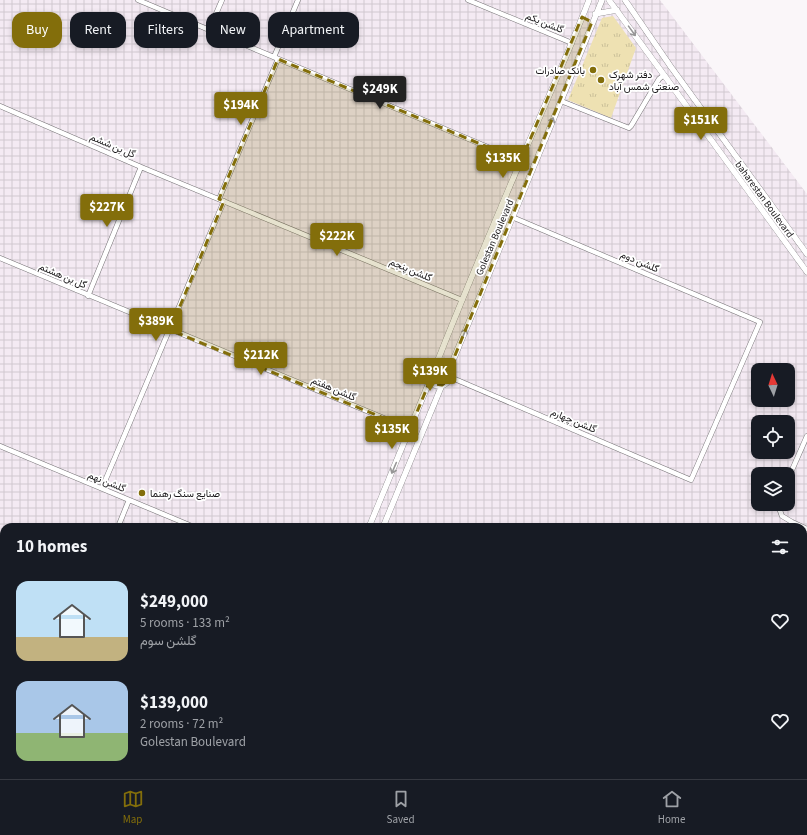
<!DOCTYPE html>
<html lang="en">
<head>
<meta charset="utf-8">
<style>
	body { margin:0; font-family:"Source Sans 3",Vazirmatn,sans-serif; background:#20242c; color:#f1f3f6; height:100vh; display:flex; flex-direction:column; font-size:15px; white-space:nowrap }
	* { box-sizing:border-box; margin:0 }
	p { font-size:13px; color:#9ea1a6 }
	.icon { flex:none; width:22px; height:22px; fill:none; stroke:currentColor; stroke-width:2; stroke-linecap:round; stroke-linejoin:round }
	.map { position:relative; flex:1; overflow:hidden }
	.sheet { position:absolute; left:0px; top:523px; width:807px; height:256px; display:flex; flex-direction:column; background:#171b24; border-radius:12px 12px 0 0; box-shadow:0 2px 6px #0003 }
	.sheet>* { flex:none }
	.hud { position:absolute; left:12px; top:12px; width:400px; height:36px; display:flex; gap:8px }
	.needle { width:26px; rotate:356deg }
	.buttons { position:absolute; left:751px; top:363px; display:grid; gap:8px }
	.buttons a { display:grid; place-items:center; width:44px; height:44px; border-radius:8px; background:#171b24; box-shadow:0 2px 6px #0003; font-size:20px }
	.price { position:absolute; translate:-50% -34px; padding:0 9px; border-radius:4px; background:#836e0b; color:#fff; font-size:13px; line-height:26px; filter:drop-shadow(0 1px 2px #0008) }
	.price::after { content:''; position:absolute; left:50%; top:24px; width:12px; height:9px; margin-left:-6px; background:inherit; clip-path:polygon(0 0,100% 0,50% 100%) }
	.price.on { background:#222; color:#fff }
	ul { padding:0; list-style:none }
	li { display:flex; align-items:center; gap:12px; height:100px; padding:0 16px }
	li span { display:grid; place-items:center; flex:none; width:112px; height:80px; border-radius:12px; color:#555 }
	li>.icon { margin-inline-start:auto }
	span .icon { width:48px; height:48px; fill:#fffc; stroke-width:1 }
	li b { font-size:17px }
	h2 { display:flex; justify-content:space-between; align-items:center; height:48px; padding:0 16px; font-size:17px }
	.pill { padding:0 14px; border-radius:12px; background:#171b24; box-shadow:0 2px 6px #0003; font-size:14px; line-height:36px }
	.pill.on { background:#836e0b; color:#fff }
	.menu { display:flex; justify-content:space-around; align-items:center; height:56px; border-top:1px solid #363941; background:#171b24; font-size:11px; color:#9ea1a6 }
	.menu a { display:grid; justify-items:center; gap:2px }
	.menu .on { color:#836e0b }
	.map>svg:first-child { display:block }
	.industrial { fill:url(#industrial-grid); fill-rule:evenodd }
	.grass { fill:url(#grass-tufts) }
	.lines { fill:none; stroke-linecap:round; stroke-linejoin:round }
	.minor-casing { stroke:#757275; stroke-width:5.5 }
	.tertiary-casing { stroke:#757275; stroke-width:6 }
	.minor { stroke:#fff; stroke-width:4.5 }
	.tertiary { stroke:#fff; stroke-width:5.5 }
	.oneway { stroke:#979697 }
	.marked { fill:#836e0b; fill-opacity:0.2; stroke:#836e0b; stroke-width:3; stroke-dasharray:8 5; stroke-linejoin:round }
	.poi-dot { fill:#836e0b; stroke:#fff; stroke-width:1.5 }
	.labels { text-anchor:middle; stroke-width:3.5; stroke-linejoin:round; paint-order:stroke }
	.street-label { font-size:10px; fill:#181618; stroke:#fff }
	.poi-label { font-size:10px; fill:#181618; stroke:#fff; text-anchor:start }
</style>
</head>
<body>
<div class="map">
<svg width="807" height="779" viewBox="0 0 807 779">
	<defs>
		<pattern id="industrial-grid" width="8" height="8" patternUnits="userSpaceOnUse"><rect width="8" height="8" fill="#f4eaf3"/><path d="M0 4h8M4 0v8" fill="none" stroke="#d0c8d0"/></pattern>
		<pattern id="grass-tufts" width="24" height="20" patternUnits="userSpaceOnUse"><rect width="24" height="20" fill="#eee1b2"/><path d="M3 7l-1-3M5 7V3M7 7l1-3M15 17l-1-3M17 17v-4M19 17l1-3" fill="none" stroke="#cbc098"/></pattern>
	</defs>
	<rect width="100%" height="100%" fill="#faf6f9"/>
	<path class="industrial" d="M0 0H660L807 194V779H0ZM758 370H788V400H758ZM758 422H788V452H758ZM758 474H788V504H758ZM4 527H803V775H4Z"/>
	<path class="grass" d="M613 16 636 48 611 118 568 100 602 18Z"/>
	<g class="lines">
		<g class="minor-casing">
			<path id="minor" d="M138 0 521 161
				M468 0 572 43
				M209 30 222 0
				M274 57 298 0
				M561 101 629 128 631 126 659 79 664 75
				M0 106 141 167 462 300
				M219 199 278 59
				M0 258 410 429
				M88 296 141 167
				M450 377 691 480 760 322 512 217
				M0 446 194 527
				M788 479 807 436
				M102 488 224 201
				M780 504 779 508 782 516 792 522 807 529
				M118 527 129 500
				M0 657 4 659
				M803 716 807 717
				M0 762 4 764
				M30 775 40 779
				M195 775 204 779
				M346 775 355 779
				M594 775 603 779
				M709 779 710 775"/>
		</g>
		<g class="tertiary-casing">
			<path id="tertiary" d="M609 0 664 75 807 272
				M625 0 671 67 807 254
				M595 14 617 10
				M428 375a11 11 0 1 1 22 0a11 11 0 1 1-22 0Z
				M436 365C463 296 492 228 521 160 544 107 568 54 589 0
				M449 370 561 101 602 0
				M369 527 430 380
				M383 527 442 385
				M264 779 265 775
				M278 779 279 775"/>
		</g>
		<use href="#minor" class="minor"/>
		<use href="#tertiary" class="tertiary"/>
	</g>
	<defs><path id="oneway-shaft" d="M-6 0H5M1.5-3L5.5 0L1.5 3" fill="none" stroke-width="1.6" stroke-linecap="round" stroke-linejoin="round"/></defs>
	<g class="oneway">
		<use href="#oneway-shaft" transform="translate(632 31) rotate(54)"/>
		<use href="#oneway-shaft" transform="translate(551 123) rotate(-67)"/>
		<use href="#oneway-shaft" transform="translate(464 334) rotate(-67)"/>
		<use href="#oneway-shaft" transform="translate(394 468) rotate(113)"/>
	</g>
	<path class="marked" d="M582 17 592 22 449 370V380L442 385 429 383 410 429 170 330 224 201 219 199 278 59 521 161Z"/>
	<g class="poi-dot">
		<circle cx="593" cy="70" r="4"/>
		<circle cx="601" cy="80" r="4"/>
		<circle cx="142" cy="493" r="4"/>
	</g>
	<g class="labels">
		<g class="street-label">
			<text transform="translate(545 22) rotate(22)" y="4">گلشن یکم</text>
			<text transform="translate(113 145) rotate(23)" y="4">گل بن ششم</text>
			<text transform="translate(765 199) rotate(54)" y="4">baharestan Boulevard</text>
			<text transform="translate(494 237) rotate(-67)" y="4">Golestan Boulevard</text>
			<text transform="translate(640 261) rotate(23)" y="4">گلشن دوم</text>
			<text transform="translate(411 269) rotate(23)" y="4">گلشن پنجم</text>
			<text transform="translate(63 275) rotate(23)" y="4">گل بن هشتم</text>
			<text transform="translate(334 388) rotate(23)" y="4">گلشن هفتم</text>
			<text transform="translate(574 420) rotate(23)" y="4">گلشن چهارم</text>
			<text transform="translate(107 481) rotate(22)" y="4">گلشن نهم</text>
		</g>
		<g class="poi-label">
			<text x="585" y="74" text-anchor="end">بانک صادرات</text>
			<text x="609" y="78">دفتر شهرک<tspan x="609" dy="12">صنعتی شمس آباد</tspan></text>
			<text x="150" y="497">صنایع سنگ رهنما</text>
		</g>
	</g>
</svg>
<div class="buttons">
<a><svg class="needle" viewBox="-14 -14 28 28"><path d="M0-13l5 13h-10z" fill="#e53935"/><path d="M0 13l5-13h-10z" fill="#9ea1a6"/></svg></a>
<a><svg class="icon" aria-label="locate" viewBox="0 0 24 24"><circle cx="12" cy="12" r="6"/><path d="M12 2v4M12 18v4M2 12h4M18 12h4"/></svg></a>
<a><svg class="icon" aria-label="layers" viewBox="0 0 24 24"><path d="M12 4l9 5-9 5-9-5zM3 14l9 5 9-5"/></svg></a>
</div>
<b class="price on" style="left:380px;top:110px">$249K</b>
<b class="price" style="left:241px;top:126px">$194K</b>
<b class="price" style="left:701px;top:141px">$151K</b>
<b class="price" style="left:503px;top:179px">$135K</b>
<b class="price" style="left:107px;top:228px">$227K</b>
<b class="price" style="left:337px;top:257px">$222K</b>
<b class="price" style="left:156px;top:342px">$389K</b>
<b class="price" style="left:261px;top:376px">$212K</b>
<b class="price" style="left:430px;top:392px">$139K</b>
<b class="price" style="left:392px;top:450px">$135K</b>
<div class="hud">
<a class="pill on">Buy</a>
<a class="pill">Rent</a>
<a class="pill">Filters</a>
<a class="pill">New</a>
<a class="pill">Apartment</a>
</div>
<section class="sheet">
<h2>10 homes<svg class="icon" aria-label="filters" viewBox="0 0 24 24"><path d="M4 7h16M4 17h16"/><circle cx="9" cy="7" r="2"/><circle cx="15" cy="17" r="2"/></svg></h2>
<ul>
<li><span style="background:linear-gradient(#bfe0f5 70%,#c2b280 0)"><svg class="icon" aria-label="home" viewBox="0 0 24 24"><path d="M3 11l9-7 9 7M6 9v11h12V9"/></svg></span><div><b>$249,000</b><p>5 rooms · 133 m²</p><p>گلشن سوم</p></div><svg class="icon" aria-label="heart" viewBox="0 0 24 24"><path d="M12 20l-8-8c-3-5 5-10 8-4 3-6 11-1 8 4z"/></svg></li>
<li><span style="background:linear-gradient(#a9c7e8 65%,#8fb573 0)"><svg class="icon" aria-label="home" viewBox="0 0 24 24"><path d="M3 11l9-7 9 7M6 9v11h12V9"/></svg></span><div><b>$139,000</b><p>2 rooms · 72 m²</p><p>Golestan Boulevard</p></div><svg class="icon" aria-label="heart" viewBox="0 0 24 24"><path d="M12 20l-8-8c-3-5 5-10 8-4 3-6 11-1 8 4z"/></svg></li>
</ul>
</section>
</div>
<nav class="menu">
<a class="on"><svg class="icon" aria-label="map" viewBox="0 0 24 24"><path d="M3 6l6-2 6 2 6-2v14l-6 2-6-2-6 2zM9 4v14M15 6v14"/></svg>Map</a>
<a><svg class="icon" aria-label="saved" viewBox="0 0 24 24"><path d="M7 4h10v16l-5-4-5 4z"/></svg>Saved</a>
<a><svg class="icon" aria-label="home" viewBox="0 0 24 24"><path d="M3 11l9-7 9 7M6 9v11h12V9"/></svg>Home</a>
</nav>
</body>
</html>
